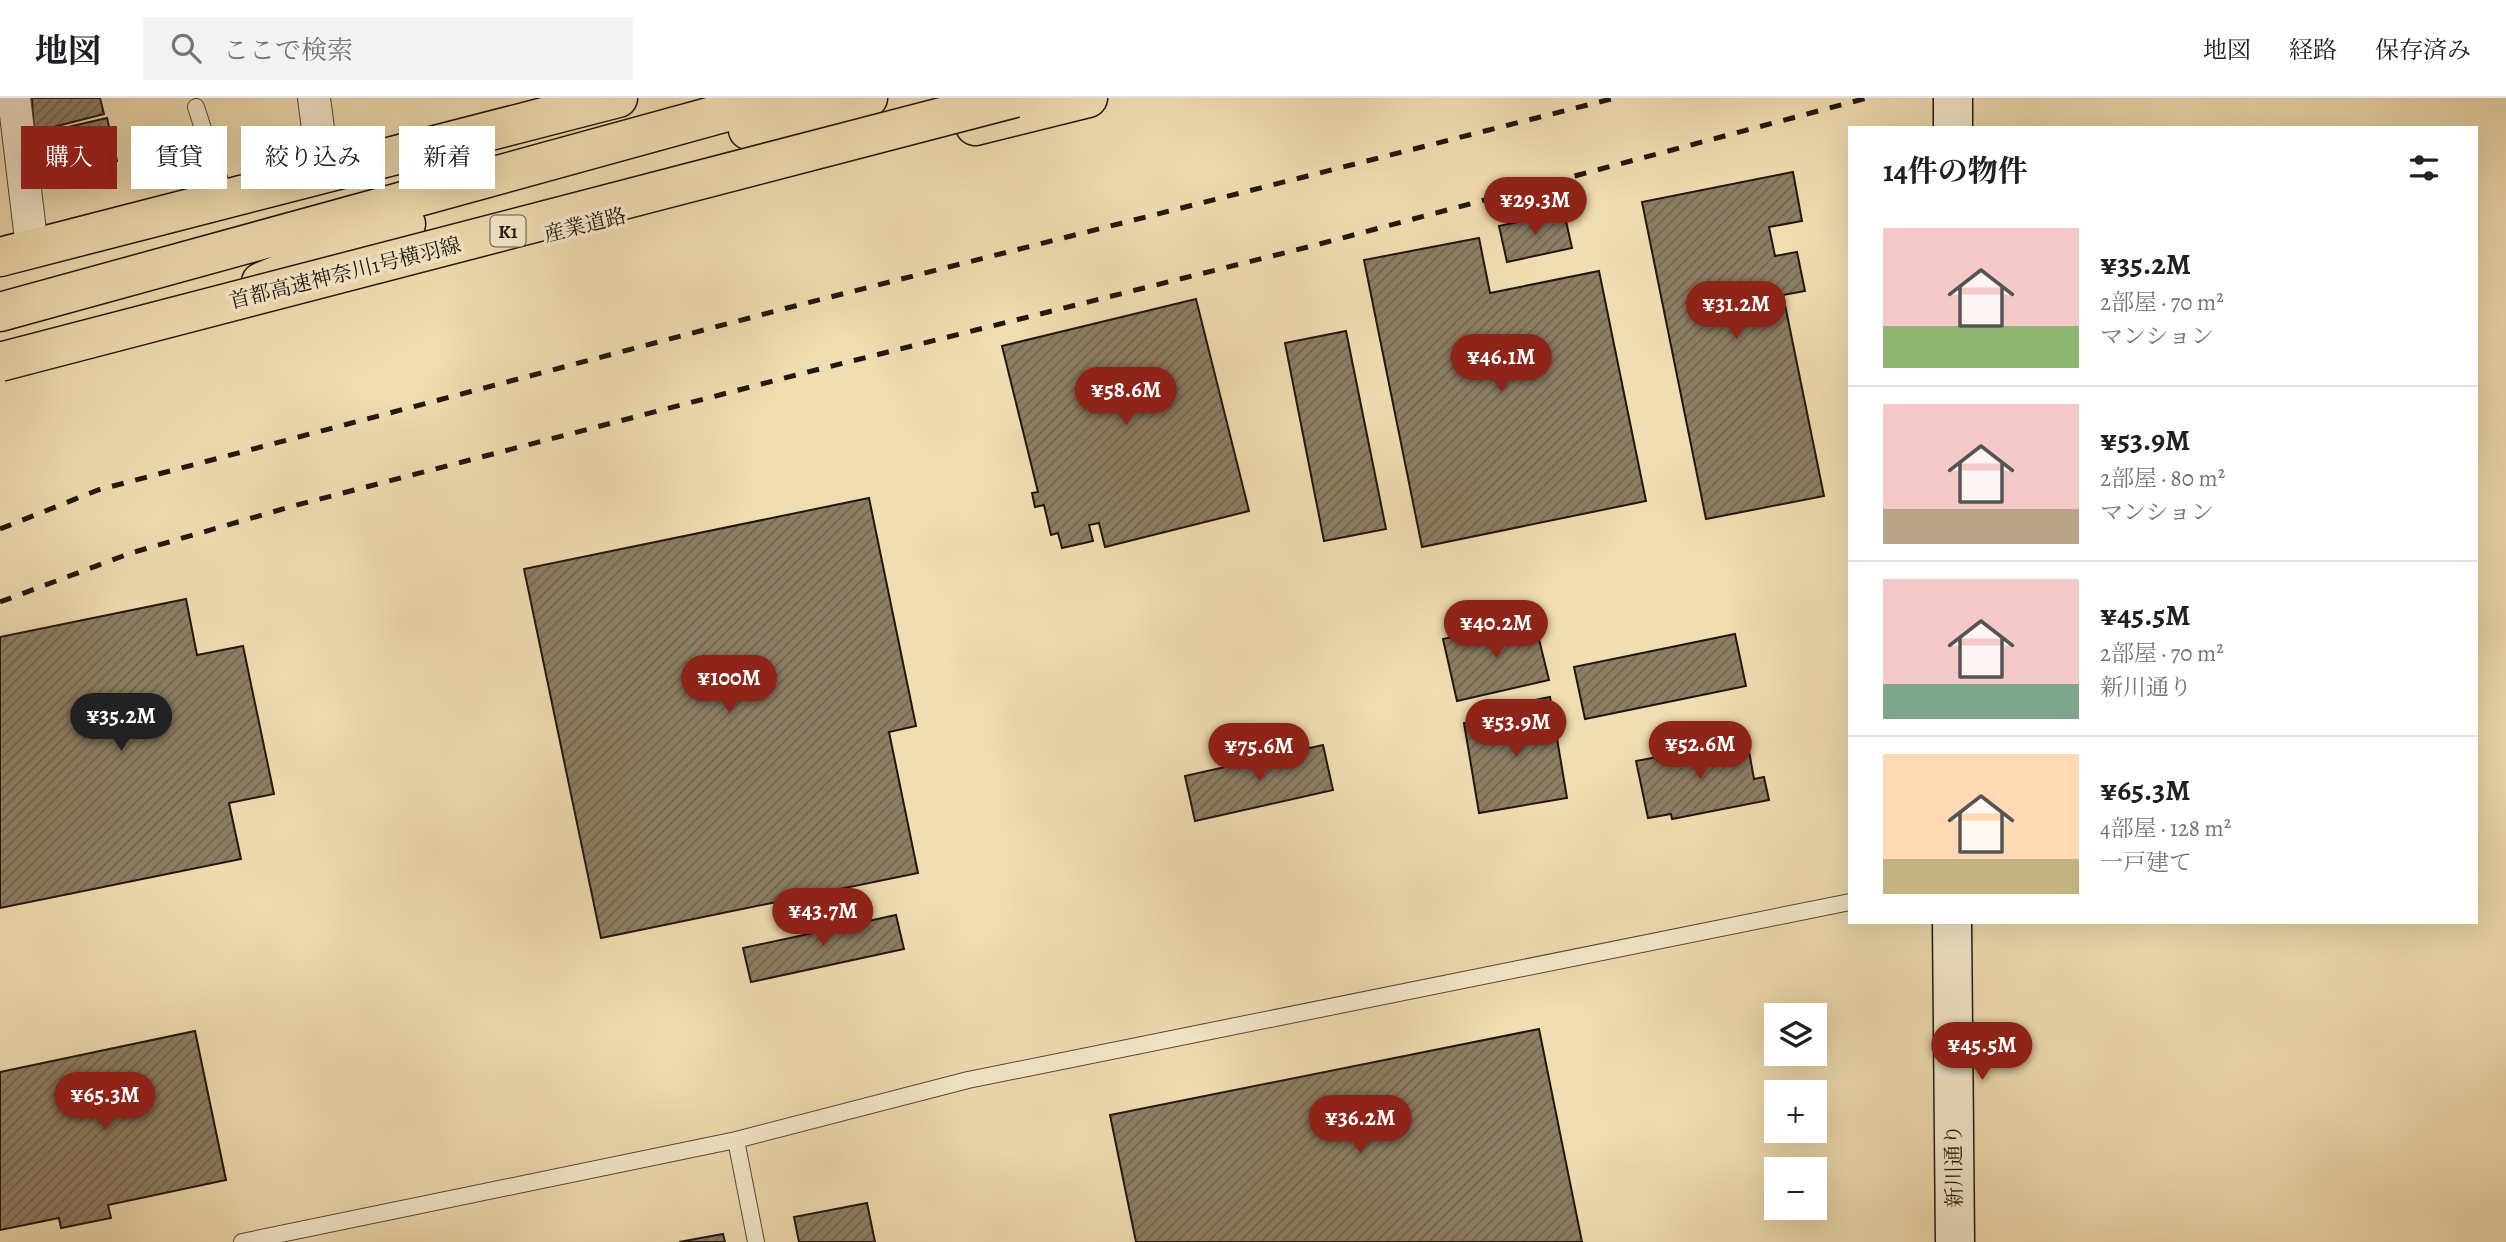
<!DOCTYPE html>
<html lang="ja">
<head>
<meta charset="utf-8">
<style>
	body { margin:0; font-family:Alegreya,"Noto Serif JP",serif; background:#f2f2f2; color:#202124; height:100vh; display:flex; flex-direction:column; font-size:26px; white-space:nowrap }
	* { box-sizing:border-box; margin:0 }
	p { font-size:23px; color:#757577 }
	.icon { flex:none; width:38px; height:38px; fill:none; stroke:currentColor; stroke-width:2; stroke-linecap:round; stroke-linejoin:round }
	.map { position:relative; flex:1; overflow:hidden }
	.details { position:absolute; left:1848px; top:28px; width:630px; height:798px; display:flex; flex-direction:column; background:#fff; border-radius:0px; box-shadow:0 7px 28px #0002 }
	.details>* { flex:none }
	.guide { position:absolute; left:21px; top:28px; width:665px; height:63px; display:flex; gap:14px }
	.tools { position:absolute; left:1764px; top:905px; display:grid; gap:14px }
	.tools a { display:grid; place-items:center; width:63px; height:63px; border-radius:0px; background:#fff; box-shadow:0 7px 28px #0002; font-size:35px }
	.price { position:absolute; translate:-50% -60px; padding:0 16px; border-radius:24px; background:#8f2418; color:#fff; font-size:23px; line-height:46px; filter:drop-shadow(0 2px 4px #0008) }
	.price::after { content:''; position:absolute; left:50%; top:42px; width:21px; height:16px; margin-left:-10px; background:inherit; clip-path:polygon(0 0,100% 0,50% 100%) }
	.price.on { background:#222; color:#fff }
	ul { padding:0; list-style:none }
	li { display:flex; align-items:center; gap:21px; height:175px; padding:0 35px }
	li+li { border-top:2px solid #e0e0e0 }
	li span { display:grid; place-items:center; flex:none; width:196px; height:140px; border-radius:0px; color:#555 }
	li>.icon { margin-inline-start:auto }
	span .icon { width:84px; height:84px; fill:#fffc; stroke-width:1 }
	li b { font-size:30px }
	h2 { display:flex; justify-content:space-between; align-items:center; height:84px; padding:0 35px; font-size:30px }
	.pill { padding:0 24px; border-radius:0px; background:#fff; box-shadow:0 7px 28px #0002; font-size:24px; line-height:63px }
	.pill.on { background:#8f2418; color:#fff }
	header { display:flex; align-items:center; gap:42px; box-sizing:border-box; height:98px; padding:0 35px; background:#fff; border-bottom:2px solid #e0e0e0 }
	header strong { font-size:33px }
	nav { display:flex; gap:38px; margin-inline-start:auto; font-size:24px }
	.search { width:490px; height:63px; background:#f2f2f2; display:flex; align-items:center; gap:18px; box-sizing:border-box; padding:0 24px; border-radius:0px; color:#757577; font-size:26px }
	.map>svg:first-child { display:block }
	.building { fill:url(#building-hatch); stroke:#211711; stroke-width:2 }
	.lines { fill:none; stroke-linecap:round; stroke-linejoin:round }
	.service-casing { stroke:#554839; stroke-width:18 }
	.minor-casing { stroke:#554839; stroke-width:34 }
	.secondary-casing { stroke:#211711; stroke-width:41 }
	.primary-casing { stroke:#211711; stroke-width:41 }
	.motorway-casing { stroke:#211711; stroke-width:41 }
	.service { stroke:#f5e9cc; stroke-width:16 }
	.minor { stroke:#f5e9cc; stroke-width:32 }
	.secondary { stroke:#f5e9cc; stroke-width:38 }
	.primary { stroke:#f0ddb1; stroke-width:38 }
	.motorway { stroke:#f0ddb1; stroke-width:38 }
	.rail { stroke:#211711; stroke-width:5; stroke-dasharray:12 12; stroke-linecap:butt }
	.motorway-bridge-casing { stroke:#211711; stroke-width:41; stroke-linecap:butt }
	.motorway-bridge { stroke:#f0ddb1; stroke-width:38 }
	.labels { text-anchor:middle; stroke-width:7; stroke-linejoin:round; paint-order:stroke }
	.shield { fill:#f5e9cc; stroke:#615649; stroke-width:2 }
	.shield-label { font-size:19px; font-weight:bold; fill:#211711 }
	.street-label { font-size:21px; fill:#211711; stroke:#f5e9cc }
</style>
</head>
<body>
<header>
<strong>地図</strong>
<div class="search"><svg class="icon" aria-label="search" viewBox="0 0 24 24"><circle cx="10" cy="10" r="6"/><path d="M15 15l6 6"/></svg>ここで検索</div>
<nav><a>地図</a><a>経路</a><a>保存済み</a></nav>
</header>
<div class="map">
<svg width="2506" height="1144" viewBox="0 0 2506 1144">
	<defs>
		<pattern id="building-hatch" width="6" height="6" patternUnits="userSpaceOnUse" patternTransform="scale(1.75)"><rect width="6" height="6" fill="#8d7e64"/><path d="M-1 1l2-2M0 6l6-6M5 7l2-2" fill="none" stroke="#736651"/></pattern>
	</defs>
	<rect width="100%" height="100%" fill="#f0ddb1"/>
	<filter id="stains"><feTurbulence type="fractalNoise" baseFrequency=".00286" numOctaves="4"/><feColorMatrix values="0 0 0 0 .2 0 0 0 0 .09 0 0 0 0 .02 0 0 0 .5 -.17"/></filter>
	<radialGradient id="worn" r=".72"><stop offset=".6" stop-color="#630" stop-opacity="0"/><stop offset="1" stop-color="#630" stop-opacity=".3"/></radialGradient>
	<path class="building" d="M32 0H100L104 16 34 34Z
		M107 20 117 63 43 81 35 45 56 40 55 32Z
		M1793 74 1802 123 1769 129 1775 158 1797 154 1805 193 1783 197 1824 398 1706 421 1642 104Z
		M1564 114 1572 150 1507 164 1499 128Z
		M1479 140 1490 195 1599 173 1646 403 1422 449 1364 162Z
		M1196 201 1249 413 1105 449 1099 425 1089 427 1093 443 1062 450 1058 435 1051 437 1044 407 1035 409 1032 395 1038 394 1002 248Z
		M1346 233 1386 431 1324 443 1285 245Z
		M869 400 916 628 889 634 918 775 601 840 524 471Z
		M186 501 197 557 243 548 274 696 229 705 241 761 0 810V539Z
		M1534 521 1549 582 1457 603 1443 541Z
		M1735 536 1746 588 1585 621 1574 569Z
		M1550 599 1567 700 1479 715 1464 625 1527 615 1525 604Z
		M1747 642 1754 681 1764 679 1769 702 1672 721 1671 716 1648 720 1636 663Z
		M1323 647 1333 692 1195 723 1185 678Z
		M896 817 904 851 751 884 743 850Z
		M1539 931 1582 1144H1136L1110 1017Z
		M195 933 226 1082 108 1107 111 1120 61 1130 59 1120 0 1132V974Z
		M867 1105 875 1144H799L794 1119Z
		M723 1136 725 1144H679Z"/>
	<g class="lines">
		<g class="service-casing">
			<path id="service" d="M196 9 221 86
				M736 1042 756 1144
				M242 1144 736 1042 968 982 1850 804"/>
		</g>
		<g class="minor-casing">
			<path id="minor" d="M14 0 30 133
				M314 0 322 62"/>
		</g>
		<g class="secondary-casing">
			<path id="secondary" d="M1953 30V0
				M1952 824 1955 1144"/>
		</g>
		<g class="primary-casing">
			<path id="primary" d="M975 28 1088 0"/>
		</g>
		<g class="motorway-casing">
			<path id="motorway" d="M748 32 868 0
				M0 159 618 0
				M261 184 383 133 406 126
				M0 214 778 0"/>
		</g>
		<use href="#service" class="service"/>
		<use href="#minor" class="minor"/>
		<use href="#secondary" class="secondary"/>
		<use href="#primary" class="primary"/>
		<use href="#motorway" class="motorway"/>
		<path class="rail" d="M0 431 98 392 787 210 1615 0
			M0 504 131 455 293 408 804 275 1312 148 1867 0"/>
		<g class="motorway-bridge-casing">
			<path id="motorway-bridge" d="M0 264 1015 0"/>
		</g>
		<use href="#motorway-bridge" class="motorway-bridge"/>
	</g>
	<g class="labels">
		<rect class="shield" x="490.5" y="117.5" width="35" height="31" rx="5"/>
		<g class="shield-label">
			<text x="508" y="140">K1</text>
		</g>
		<g class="street-label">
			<text transform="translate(585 127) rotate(-14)" y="7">産業道路</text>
			<text transform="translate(345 175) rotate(-14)" y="7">首都高速神奈川1号横羽線</text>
			<text transform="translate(1954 1068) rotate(-91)" y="7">新川通り</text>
		</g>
	</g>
	<rect width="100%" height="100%" filter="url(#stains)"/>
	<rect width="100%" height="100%" fill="url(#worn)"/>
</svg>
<div class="tools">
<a><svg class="icon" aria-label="layers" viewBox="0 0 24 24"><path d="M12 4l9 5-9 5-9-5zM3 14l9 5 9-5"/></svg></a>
<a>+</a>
<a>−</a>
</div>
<b class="price" style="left:1535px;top:139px">¥29.3M</b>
<b class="price" style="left:1736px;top:243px">¥31.2M</b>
<b class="price" style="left:1501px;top:296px">¥46.1M</b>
<b class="price" style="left:1126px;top:329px">¥58.6M</b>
<b class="price" style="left:1496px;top:562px">¥40.2M</b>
<b class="price" style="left:729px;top:617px">¥100M</b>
<b class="price on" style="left:121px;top:655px">¥35.2M</b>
<b class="price" style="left:1516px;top:661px">¥53.9M</b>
<b class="price" style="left:1700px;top:683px">¥52.6M</b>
<b class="price" style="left:1259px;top:685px">¥75.6M</b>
<b class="price" style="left:823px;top:850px">¥43.7M</b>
<b class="price" style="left:1982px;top:984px">¥45.5M</b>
<b class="price" style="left:105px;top:1034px">¥65.3M</b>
<b class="price" style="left:1360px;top:1057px">¥36.2M</b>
<div class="guide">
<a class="pill on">購入</a>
<a class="pill">賃貸</a>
<a class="pill">絞り込み</a>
<a class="pill">新着</a>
</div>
<section class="details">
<h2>14件の物件<svg class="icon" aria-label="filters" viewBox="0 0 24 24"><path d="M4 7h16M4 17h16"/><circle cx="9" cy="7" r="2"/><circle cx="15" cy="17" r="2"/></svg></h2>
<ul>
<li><span style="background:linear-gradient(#f6c9c9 70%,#8fb573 0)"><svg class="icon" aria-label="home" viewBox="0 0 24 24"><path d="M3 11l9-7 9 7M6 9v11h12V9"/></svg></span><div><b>¥35.2M</b><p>2部屋 · 70 m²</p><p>マンション</p></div></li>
<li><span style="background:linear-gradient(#f6c9c9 75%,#b9a48a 0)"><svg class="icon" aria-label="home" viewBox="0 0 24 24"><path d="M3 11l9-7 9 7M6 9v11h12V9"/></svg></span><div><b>¥53.9M</b><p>2部屋 · 80 m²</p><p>マンション</p></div></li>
<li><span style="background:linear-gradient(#f6c9c9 75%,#7fa58c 0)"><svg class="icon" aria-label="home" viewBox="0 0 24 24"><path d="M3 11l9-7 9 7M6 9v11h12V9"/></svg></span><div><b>¥45.5M</b><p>2部屋 · 70 m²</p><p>新川通り</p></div></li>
<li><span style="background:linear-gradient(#ffd9b3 75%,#c2b280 0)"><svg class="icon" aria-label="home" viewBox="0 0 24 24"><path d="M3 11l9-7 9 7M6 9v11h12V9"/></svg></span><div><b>¥65.3M</b><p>4部屋 · 128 m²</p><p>一戸建て</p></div></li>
</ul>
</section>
</div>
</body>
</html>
